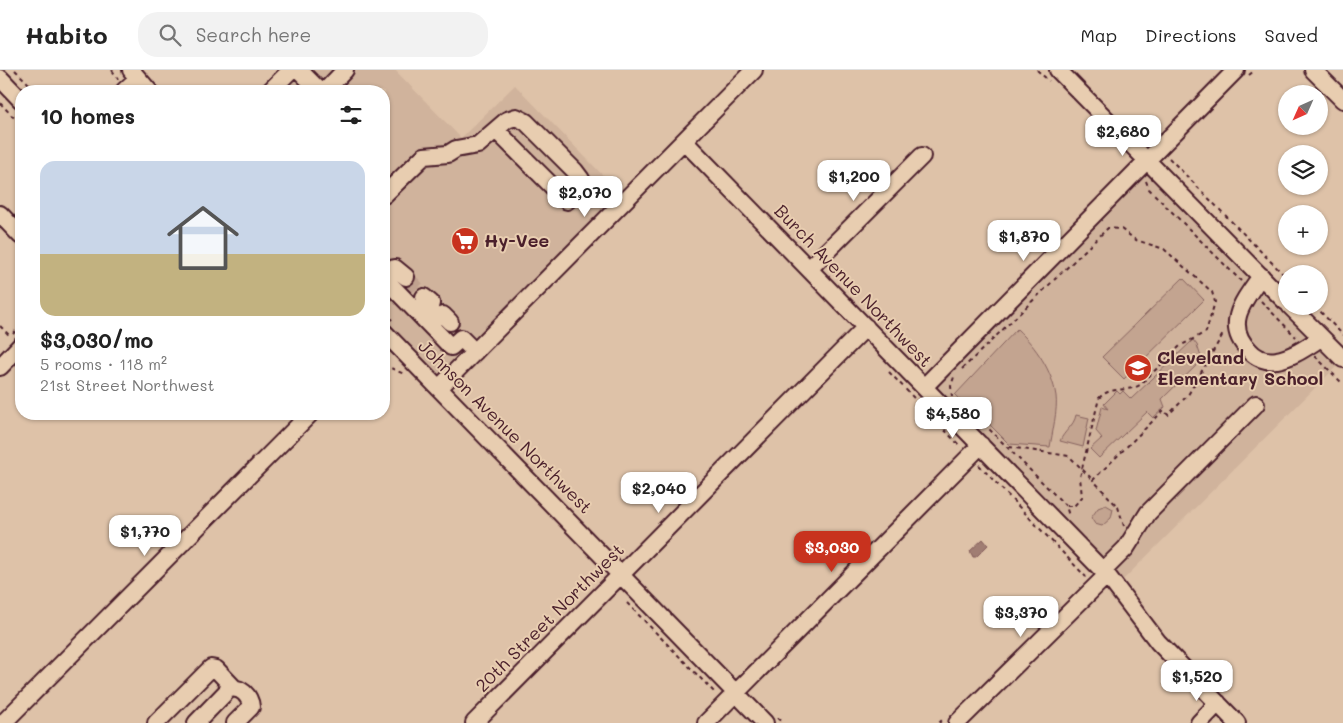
<!DOCTYPE html>
<html lang="en">
<head>
<meta charset="utf-8">
<style>
	body { margin:0; font-family:Mali,sans-serif; background:#f2f2f2; color:#222; height:100vh; display:flex; flex-direction:column; font-size:19px; white-space:nowrap }
	* { box-sizing:border-box; margin:0 }
	p { font-size:16px; color:#767676 }
	.icon { flex:none; width:28px; height:28px; fill:none; stroke:currentColor; stroke-width:2; stroke-linecap:round; stroke-linejoin:round }
	.map { position:relative; flex:1; overflow:hidden }
	.sheet { position:absolute; left:15px; top:15px; width:375px; height:335px; display:flex; flex-direction:column; background:#fff; border-radius:20px; box-shadow:0 1px 4px #0004 }
	.sheet>* { flex:none }
	.needle { width:32px; rotate:225deg }
	.buttons { position:absolute; left:1278px; top:15px; display:grid; gap:10px }
	.buttons a { display:grid; place-items:center; width:50px; height:50px; border-radius:50%; background:#fff; box-shadow:0 1px 4px #0004; font-size:25px }
	.price { position:absolute; translate:-50% -42px; padding:0 11px; border-radius:10px; background:#fff; color:#222; font-size:16px; line-height:32px; filter:drop-shadow(0 1px 2px #0008) }
	.price::after { content:''; position:absolute; left:50%; top:30px; width:15px; height:11px; margin-left:-8px; background:inherit; clip-path:polygon(0 0,100% 0,50% 100%) }
	.price.selected { background:#c8321e; color:#fff }
	ul { padding:0; list-style:none }
	li { display:grid; align-content:center; gap:10px; height:265px; padding:0 25px }
	li span { display:grid; place-items:center; height:155px; border-radius:15px; color:#555 }
	li>.icon { margin-inline-start:auto }
	span .icon { width:90px; height:90px; fill:#fffc; stroke-width:1 }
	li b { font-size:21px }
	h2 { display:flex; justify-content:space-between; align-items:center; height:60px; padding:0 25px; font-size:21px }
	header { display:flex; align-items:center; gap:30px; box-sizing:border-box; height:70px; padding:0 25px; background:#fff; border-bottom:1px solid #e0e0e0 }
	header strong { font-size:24px }
	nav { display:flex; gap:28px; margin-inline-start:auto; font-size:18px }
	.search { width:350px; height:45px; background:#f2f2f2; display:flex; align-items:center; gap:12px; box-sizing:border-box; padding:0 18px; border-radius:20px; color:#767676; font-size:19px }
	.map>svg:first-child { display:block }
	.built { fill:#d0b39c }
	.green { fill:#c3a490; stroke:#86625e }
	.water { fill:#a07d73; stroke:#7e5756 }
	.lines { fill:none; stroke-linecap:round; stroke-linejoin:round }
	.minor-tunnel { stroke:#c0a18f; stroke-width:16; stroke-dasharray:16 8; stroke-linecap:butt }
	.minor-casing { stroke:#4a1f2b; stroke-width:20 }
	.path { stroke:#4a1f2b; stroke-width:2; stroke-dasharray:4 4; stroke-linecap:butt }
	.minor { stroke:#e8cdb0; stroke-width:16 }
	.labels { text-anchor:middle; stroke-width:4; stroke-linejoin:round; paint-order:stroke }
	.poi-label { font-size:18px; font-weight:bold; fill:#4a1f2b; stroke:#e8cdb0; text-anchor:start }
	.street-label { font-size:18px; fill:#4a1f2b; stroke:#e8cdb0 }
</style>
</head>
<body>
<header>
<strong>Habito</strong>
<div class="search"><svg class="icon" aria-label="search" viewBox="0 0 24 24"><circle cx="10" cy="10" r="6"/><path d="M15 15l6 6"/></svg>Search here</div>
<nav><a>Map</a><a>Directions</a><a>Saved</a></nav>
</header>
<div class="map">
<svg width="1343" height="653" viewBox="0 0 1343 653">
	<rect width="100%" height="100%" fill="#dec2a8"/>
	<filter id="ink" filterUnits="userSpaceOnUse"><feTurbulence type="fractalNoise" baseFrequency=".02" numOctaves="2"/><feDisplacementMap in="SourceGraphic" scale="10" xChannelSelector="R" yChannelSelector="G"/><feConvolveMatrix kernelMatrix="1 2 1 2 8 2 1 2 1" color-interpolation-filters="sRGB"/></filter>
	<g filter="url(#ink)">
		<path class="built" d="M291 0H395L461 68 515 15 626 129 439 318 414 293 384 281V21H270Z
			M1147 90 1343 290 1116 517 924 317Z"/>
		<path class="green" d="M1183 208 1204 230 1124 309 1102 287Z
			M1017 259C1036 277 1052 300 1056 326 1058 339 1052 364 1050 377L1009 374 985 350 978 349 955 325Z
			M1193 270 1197 275 1202 290 1162 329 1165 337 1153 348 1147 342 1099 388 1090 379 1102 368 1096 361 1102 337 1108 339 1104 334 1117 321 1120 324 1123 321 1131 329Z
			M1076 345 1089 348 1083 377 1060 371C1064 361 1074 356 1076 345Z
			M1106 435 1113 439 1111 448 1102 456 1095 454 1091 448 1098 438Z"/>
		<path class="water" d="M983 469 988 475 976 487H973L970 481Z"/>
		<g class="lines">
			<path class="minor-tunnel" d="M406 207 424 227"/>
			<g class="minor-casing">
				<path id="minor" d="M131 0 149 21
					M299 0 320 21
					M1058 0 1286 232
					M1313 0 1343 30
					M0 8 21 30
					M124 21 137 9
					M270 21 291 0
					M325 21 345 0
					M684 71 1107 505 1158 572 1237 653
					M384 125 424 86 448 84 456 79 478 75 507 50 516 47 526 52 575 101 581 109V116L567 131 496 60
					M0 144 21 166
					M809 199 922 86
					M384 200 395 198 406 207
					M1261 206C1244 230 1223 255 1249 280 1256 288 1266 292 1277 290 1292 288 1308 276 1321 268
					M384 208 451 277 461 268 475 282
					M424 227 431 233 426 251
					M1290 236 1343 289
					M426 251 443 245 450 252
					M384 262 765 653
					M0 297 21 275
					M924 317 1236 0
					M439 318 754 0
					M1103 501 1126 478 1148 443 1256 334
					M3 653 310 344
					M156 653 211 598 216 599 234 618
					M196 653 229 619C241 616 250 626 251 637L235 653
					M474 653 866 257
					M706 653 981 375
					M957 653 1107 505
					M1199 653 1218 633"/>
			</g>
			<path class="path" d="M15 0 36 21
				M112 0 118 9
				M1037 0 1049 11
				M1249 5 1255 0
				M0 33 21 55
				M1169 88 1286 207
				M1146 111 1149 119 1241 211
				M1261 231 1296 267
				M1315 236 1343 265
				M384 242 392 250
				M0 256 10 266
				M13 264 21 255
				M1315 286 1343 314
				M384 295 404 304
				M962 299 1108 158 1121 159 1136 170 1164 179 1212 222 1215 232 1206 262 1180 276 1140 315C1126 323 1112 315 1099 328L1080 407 1082 427 1074 436H1066
				M889 302 960 376
				M952 327 951 316 954 307
				M976 351 986 356 1066 436 1069 446
				M1009 377 1069 386 1093 410
				M979 395 1086 507
				M1124 456 1118 437 1093 410 1164 340 1168 345 1188 325 1223 264
				M627 533 716 624
				M778 648 784 653
				M939 653 944 648"/>
			<use href="#minor" class="minor"/>
		</g>
	</g>
	<defs>
		<g id="supermarket-disc" transform="scale(1.4375)"><circle r="9.5" fill="#c8321e" stroke="#e8cdb0"/><path d="M-6-5.5h2.5l.6 2H6L4.5 2H-2.5L-4.4-4H-6ZM-1.5 3.2a1.3 1.3 0 1 0 .1 0ZM3 3.2a1.3 1.3 0 1 0 .1 0Z" fill="#fff"/></g>
		<g id="school-disc" transform="scale(1.4375)"><circle r="9.5" fill="#c8321e" stroke="#e8cdb0"/><path d="M0-5L7-2L0 1L-7-2ZM-4 1L0 2.5L4 1V4Q0 6-4 4Z" fill="#fff"/></g>
	</defs>
	<g fill-rule="evenodd">
		<use href="#supermarket-disc" x="465" y="171"/>
		<use href="#school-disc" x="1138" y="298"/>
	</g>
	<g class="labels">
		<g class="poi-label">
			<text x="484" y="177">Hy-Vee</text>
			<text x="1157" y="294">Cleveland<tspan x="1157" dy="21">Elementary School</tspan></text>
		</g>
		<g class="street-label">
			<text transform="translate(853 216) rotate(46)" y="6">Burch Avenue Northwest</text>
			<text transform="translate(505 357) rotate(45)" y="6">Johnson Avenue Northwest</text>
			<text transform="translate(550 548) rotate(-45)" y="6">20th Street Northwest</text>
		</g>
	</g>
</svg>
<div class="buttons">
<a><svg class="needle" viewBox="-14 -14 28 28"><path d="M0-13l5 13h-10z" fill="#e53935"/><path d="M0 13l5-13h-10z" fill="#767676"/></svg></a>
<a><svg class="icon" aria-label="layers" viewBox="0 0 24 24"><path d="M12 4l9 5-9 5-9-5zM3 14l9 5 9-5"/></svg></a>
<a>+</a>
<a>−</a>
</div>
<b class="price" style="left:1123px;top:87px">$2,680</b>
<b class="price" style="left:854px;top:132px">$1,200</b>
<b class="price" style="left:585px;top:148px">$2,070</b>
<b class="price" style="left:1024px;top:192px">$1,870</b>
<b class="price" style="left:953px;top:369px">$4,580</b>
<b class="price" style="left:659px;top:444px">$2,040</b>
<b class="price" style="left:145px;top:487px">$1,770</b>
<b class="price selected" style="left:832px;top:503px">$3,030</b>
<b class="price" style="left:1021px;top:568px">$3,370</b>
<b class="price" style="left:1197px;top:632px">$1,520</b>
<section class="sheet">
<h2>10 homes<svg class="icon" aria-label="filters" viewBox="0 0 24 24"><path d="M4 7h16M4 17h16"/><circle cx="9" cy="7" r="2"/><circle cx="15" cy="17" r="2"/></svg></h2>
<ul>
<li><span style="background:linear-gradient(#c9d6e8 60%,#c2b280 0)"><svg class="icon" aria-label="home" viewBox="0 0 24 24"><path d="M3 11l9-7 9 7M6 9v11h12V9"/></svg></span><div><b>$3,030/mo</b><p>5 rooms · 118 m²</p><p>21st Street Northwest</p></div></li>
</ul>
</section>
</div>
</body>
</html>
